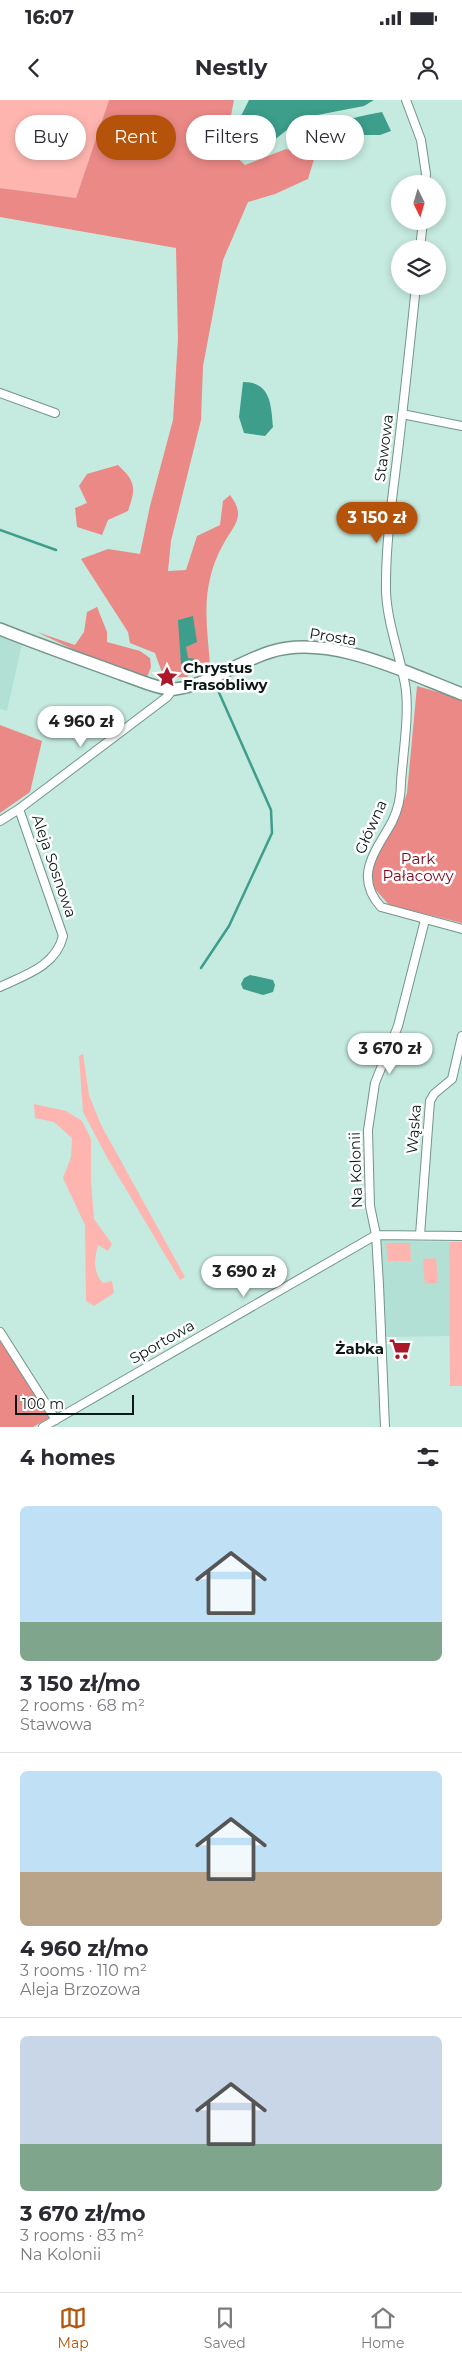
<!DOCTYPE html>
<html lang="en">
<head>
<meta charset="utf-8">
<style>
	body { margin:0; font-family:Montserrat,sans-serif; background:#f2f2f3; color:#2b2b33; height:100vh; display:flex; flex-direction:column; font-size:19px; white-space:nowrap }
	* { box-sizing:border-box; margin:0 }
	p { font-size:16px; color:#7c7c81 }
	.icon { flex:none; width:28px; height:28px; fill:none; stroke:currentColor; stroke-width:2; stroke-linecap:round; stroke-linejoin:round }
	.map { position:relative; height:1327px; overflow:hidden }
	.drawer { display:flex; flex-direction:column; background:#fff; flex:1 }
	.drawer>* { flex:none }
	.banner { position:absolute; left:15px; top:15px; width:432px; height:45px; display:flex; gap:10px }
	.needle { width:32px; rotate:175deg }
	.fabs { position:absolute; left:391px; top:75px; display:grid; gap:10px }
	.fabs a { display:grid; place-items:center; width:55px; height:55px; border-radius:50%; background:#fff; box-shadow:0 2px 8px #0003; font-size:25px }
	.scale { position:absolute; left:15px; bottom:12px; width:119px; box-sizing:border-box; padding-left:5px; border:2px solid #0b1916; border-top:0; font-size:14px; line-height:18px; white-space:nowrap; color:#0b1916; -webkit-text-stroke:4px #fff; paint-order:stroke }
	.price { position:absolute; translate:-50% -42px; padding:0 11px; border-radius:18px; background:#fff; color:#222; font-size:16px; line-height:32px; filter:drop-shadow(0 1px 2px #0008) }
	.price::after { content:''; position:absolute; left:50%; top:30px; width:15px; height:11px; margin-left:-8px; background:inherit; clip-path:polygon(0 0,100% 0,50% 100%) }
	.price.selected { background:#b45309; color:#fff }
	ul { padding:0; list-style:none }
	li { display:grid; align-content:center; gap:10px; height:265px; padding:0 20px }
	li+li { border-top:1px solid #e1e1e2 }
	li span { display:grid; place-items:center; height:155px; border-radius:8px; color:#555 }
	li>.icon { margin-inline-start:auto }
	span .icon { width:90px; height:90px; fill:#fffc; stroke-width:1 }
	li b { font-size:21px }
	h2 { display:flex; justify-content:space-between; align-items:center; height:60px; padding:0 20px; font-size:21px }
	.pill { padding:0 18px; border-radius:22px; background:#fff; box-shadow:0 2px 8px #0003; font-size:18px; line-height:45px }
	.pill.selected { background:#b45309; color:#fff }
	.status { display:flex; justify-content:space-between; align-items:center; height:35px; padding:0 25px; background:#fff; direction:ltr }
	.status svg { height:14px; fill:currentColor }
	header { display:flex; justify-content:space-between; align-items:center; height:65px; padding:0 20px; background:#fff; font-size:22px; font-weight:700 }
	.menu { display:flex; justify-content:space-around; align-items:center; height:70px; border-top:1px solid #e1e1e2; background:#fff; font-size:14px; color:#7c7c81 }
	.menu a { display:grid; justify-items:center; gap:2px }
	.menu .selected { color:#b45309 }
	.map>svg:first-child { display:block }
	.built { fill:#b3e0d4 }
	.green { fill:#feb5b0 }
	.forest { fill:#eb8986 }
	.water { fill:#3c9e8b }
	.lines { fill:none; stroke-linecap:round; stroke-linejoin:round }
	.stream { stroke:#3c9e8b; stroke-width:2.5 }
	.street-casing { stroke:#72958c; stroke-width:10 }
	.secondary-casing { stroke:#72958c; stroke-width:14 }
	.street { stroke:#fff; stroke-width:8 }
	.secondary { stroke:#fff; stroke-width:11 }
	.labels { text-anchor:middle; stroke-width:5; stroke-linejoin:round; paint-order:stroke }
	.street-label { font-size:15px; fill:#0b1916; stroke:#fff }
	.poi-label { font-size:15px; font-weight:bold; fill:#0b1916; stroke:#fff; text-anchor:start }
	.park-label { font-size:15px; fill:#7e0317; stroke:#fff }
</style>
</head>
<body>
<div class="status"><b>16:07</b><svg viewBox="0 0 49 12"><path d="M0 12V9h3v3zM5 12V6h3v6zM10 12V3h3v9zM15 12V0h3v12zM26 1h20v11H26zM47 4h2v5h-2z"/></svg></div>
<header><svg class="icon" aria-label="back" viewBox="0 0 24 24"><path d="M15 5l-7 7 7 7"/></svg>Nestly<svg class="icon" aria-label="person" viewBox="0 0 24 24"><circle cx="12" cy="8" r="4"/><path d="M4 21q1-7 8-7t8 7"/></svg></header>
<div class="map">
<svg width="462" height="1327" viewBox="0 0 462 1327">
	<rect width="100%" height="100%" fill="#c5eae0"/>
	<path class="built" d="M0 535 22 544 7 611 0 609Z
		M399 1139 404 1141 449 1142 450 1236 385 1237 381 1140Z"/>
	<path class="green" d="M0 0H109L76 98 0 88Z
		M83 954 89 995 101 1025 185 1177 180 1180 108 1059 83 1012 79 956Z
		M34 1004 66 1011 82 1021 91 1039V1082L94 1119 112 1144 108 1151 98 1145C94 1159 93 1173 103 1183L112 1181 114 1193 94 1206 86 1201 85 1125 63 1078 71 1057 72 1038 54 1022 35 1018Z
		M449 1142H462V1286H450Z
		M386 1143H410L411 1161H388Z
		M436 1158 438 1183 425 1184 423 1159Z"/>
	<path class="forest" d="M109 0H234L225 46 245 65 286 49 315 56 308 79 275 94 248 102 223 160 203 266 201 320 171 441 168 471 186 470 197 436 220 425 223 401 230 395C246 416 235 424 224 443 218 453 212 468 210 479 203 507 208 536 210 565L187 577 164 578 155 553 130 543 128 532 81 459 108 449 140 454 150 406 173 320 178 239 176 148 0 117V88L76 98Z
		M118 365C136 382 136 388 128 411L108 420 102 435 77 427 75 408 87 403 79 386 87 374Z
		M97 507 107 532V542L140 551 150 558 151 567 147 577 91 558 37 532 75 545 84 532 87 512Z
		M417 586 462 599V823L389 805 375 789 371 775 372 760 397 719 407 693Z
		M0 625 42 641 30 692 0 713Z
		M0 1240 49 1318 33 1327H0Z"/>
	<path class="water" d="M249 0H374L364 6 302 18 268 45 243 47 229 40Z
		M382 12 391 31 380 35H356L354 46 296 47 294 42C322 25 350 18 382 12Z
		M243 282C271 282 271 305 273 327L265 336 244 333 239 317Z
		M193 516 197 542 186 547 188 558 196 559 200 568 181 564 178 520Z
		M250 875 273 880 275 885 273 892 263 895 243 889 241 884 244 878Z"/>
	<g class="lines">
		<path class="stream" d="M0 430 56 450
			M201 868 229 826 272 733 271 710 217 588"/>
		<g class="street-casing">
			<path id="street" d="M406 0 421 40 426 74 425 84
				M420 149 423 121
				M416 186C410 244 404 302 397 359 392 400 386 442 386 484 385 517 399 551 405 584 410 611 403 653 401 682 401 695 398 710 392 722 376 751 353 776 381 807L462 829
				M0 293 55 313
				M402 314 462 326
				M0 721 19 709 167 597 173 589
				M0 887C25 875 56 866 63 836L19 709
				M420 1135 430 1001 434 994 452 979 462 936
				M0 1232 56 1320
				M43 1327 376 1135 462 1136
				M385 1327 379 1185 376 1135 370 1106 368 1030 375 983 398 926 425 820"/>
		</g>
		<g class="secondary-casing">
			<path id="secondary" d="M0 529C40 545 80 559 121 574 134 578 162 591 175 589 208 585 238 562 270 552 329 533 407 573 462 594"/>
		</g>
		<use href="#street" class="street"/>
		<use href="#secondary" class="secondary"/>
	</g>
	<defs>
		<g id="sight-bare" transform="scale(1.725)"><path d="M0-6L1.8-2.2L6-1.7L2.9 1.2L3.7 5.4L0 3.3L-3.7 5.4L-2.9 1.2L-6-1.7L-1.8-2.2Z" fill="#ad1829" stroke="#fff" stroke-width="2.5" paint-order="stroke"/></g>
		<g id="supermarket-bare" transform="scale(1.725)"><path d="M-6-5.5h2.5l.6 2H6L4.5 2H-2.5L-4.4-4H-6ZM-1.5 3.2a1.3 1.3 0 1 0 .1 0ZM3 3.2a1.3 1.3 0 1 0 .1 0Z" fill="#ad1829" stroke="#fff" stroke-width="2.5" paint-order="stroke"/></g>
	</defs>
	<g fill-rule="evenodd">
		<use href="#sight-bare" x="167" y="577"/>
		<use href="#supermarket-bare" x="400" y="1249"/>
	</g>
	<g class="labels">
		<g class="street-label">
			<text transform="translate(384 348) rotate(-83)" y="5">Stawowa</text>
			<text transform="translate(333 537) rotate(9)" y="5">Prosta</text>
			<text transform="translate(371 727) rotate(-66)" y="5">Główna</text>
			<text transform="translate(54 766) rotate(71)" y="5">Aleja Sosnowa</text>
			<text transform="translate(414 1029) rotate(-85)" y="5">Wąska</text>
			<text transform="translate(356 1070) rotate(-92)" y="5">Na Kolonii</text>
			<text transform="translate(162 1242) rotate(-30)" y="5">Sportowa</text>
		</g>
		<g class="poi-label">
			<text x="183" y="573">Chrystus<tspan x="183" dy="17">Frasobliwy</tspan></text>
			<text x="384" y="1254" text-anchor="end">Żabka</text>
		</g>
		<g class="park-label">
			<text x="418" y="764">Park<tspan x="418" dy="17">Pałacowy</tspan></text>
		</g>
	</g>
</svg>
<div class="fabs">
<a><svg class="needle" viewBox="-14 -14 28 28"><path d="M0-13l5 13h-10z" fill="#e53935"/><path d="M0 13l5-13h-10z" fill="#7c7c81"/></svg></a>
<a><svg class="icon" aria-label="layers" viewBox="0 0 24 24"><path d="M12 4l9 5-9 5-9-5zM3 14l9 5 9-5"/></svg></a>
</div>
<div class="scale">100 m</div>
<b class="price selected" style="left:377px;top:444px">3 150 zł</b>
<b class="price" style="left:81px;top:648px">4 960 zł</b>
<b class="price" style="left:390px;top:975px">3 670 zł</b>
<b class="price" style="left:244px;top:1198px">3 690 zł</b>
<div class="banner">
<a class="pill">Buy</a>
<a class="pill selected">Rent</a>
<a class="pill">Filters</a>
<a class="pill">New</a>
</div>
</div>
<section class="drawer">
<h2>4 homes<svg class="icon" aria-label="filters" viewBox="0 0 24 24"><path d="M4 7h16M4 17h16"/><circle cx="9" cy="7" r="2"/><circle cx="15" cy="17" r="2"/></svg></h2>
<ul>
<li><span style="background:linear-gradient(#bfe0f5 75%,#7fa58c 0)"><svg class="icon" aria-label="home" viewBox="0 0 24 24"><path d="M3 11l9-7 9 7M6 9v11h12V9"/></svg></span><div><b>3 150 zł/mo</b><p>2 rooms · 68 m²</p><p>Stawowa</p></div></li>
<li><span style="background:linear-gradient(#bfe0f5 65%,#b9a48a 0)"><svg class="icon" aria-label="home" viewBox="0 0 24 24"><path d="M3 11l9-7 9 7M6 9v11h12V9"/></svg></span><div><b>4 960 zł/mo</b><p>3 rooms · 110 m²</p><p>Aleja Brzozowa</p></div></li>
<li><span style="background:linear-gradient(#c9d6e8 70%,#7fa58c 0)"><svg class="icon" aria-label="home" viewBox="0 0 24 24"><path d="M3 11l9-7 9 7M6 9v11h12V9"/></svg></span><div><b>3 670 zł/mo</b><p>3 rooms · 83 m²</p><p>Na Kolonii</p></div></li>
</ul>
</section>
<nav class="menu">
<a class="selected"><svg class="icon" aria-label="map" viewBox="0 0 24 24"><path d="M3 6l6-2 6 2 6-2v14l-6 2-6-2-6 2zM9 4v14M15 6v14"/></svg>Map</a>
<a><svg class="icon" aria-label="saved" viewBox="0 0 24 24"><path d="M7 4h10v16l-5-4-5 4z"/></svg>Saved</a>
<a><svg class="icon" aria-label="home" viewBox="0 0 24 24"><path d="M3 11l9-7 9 7M6 9v11h12V9"/></svg>Home</a>
</nav>
</body>
</html>
